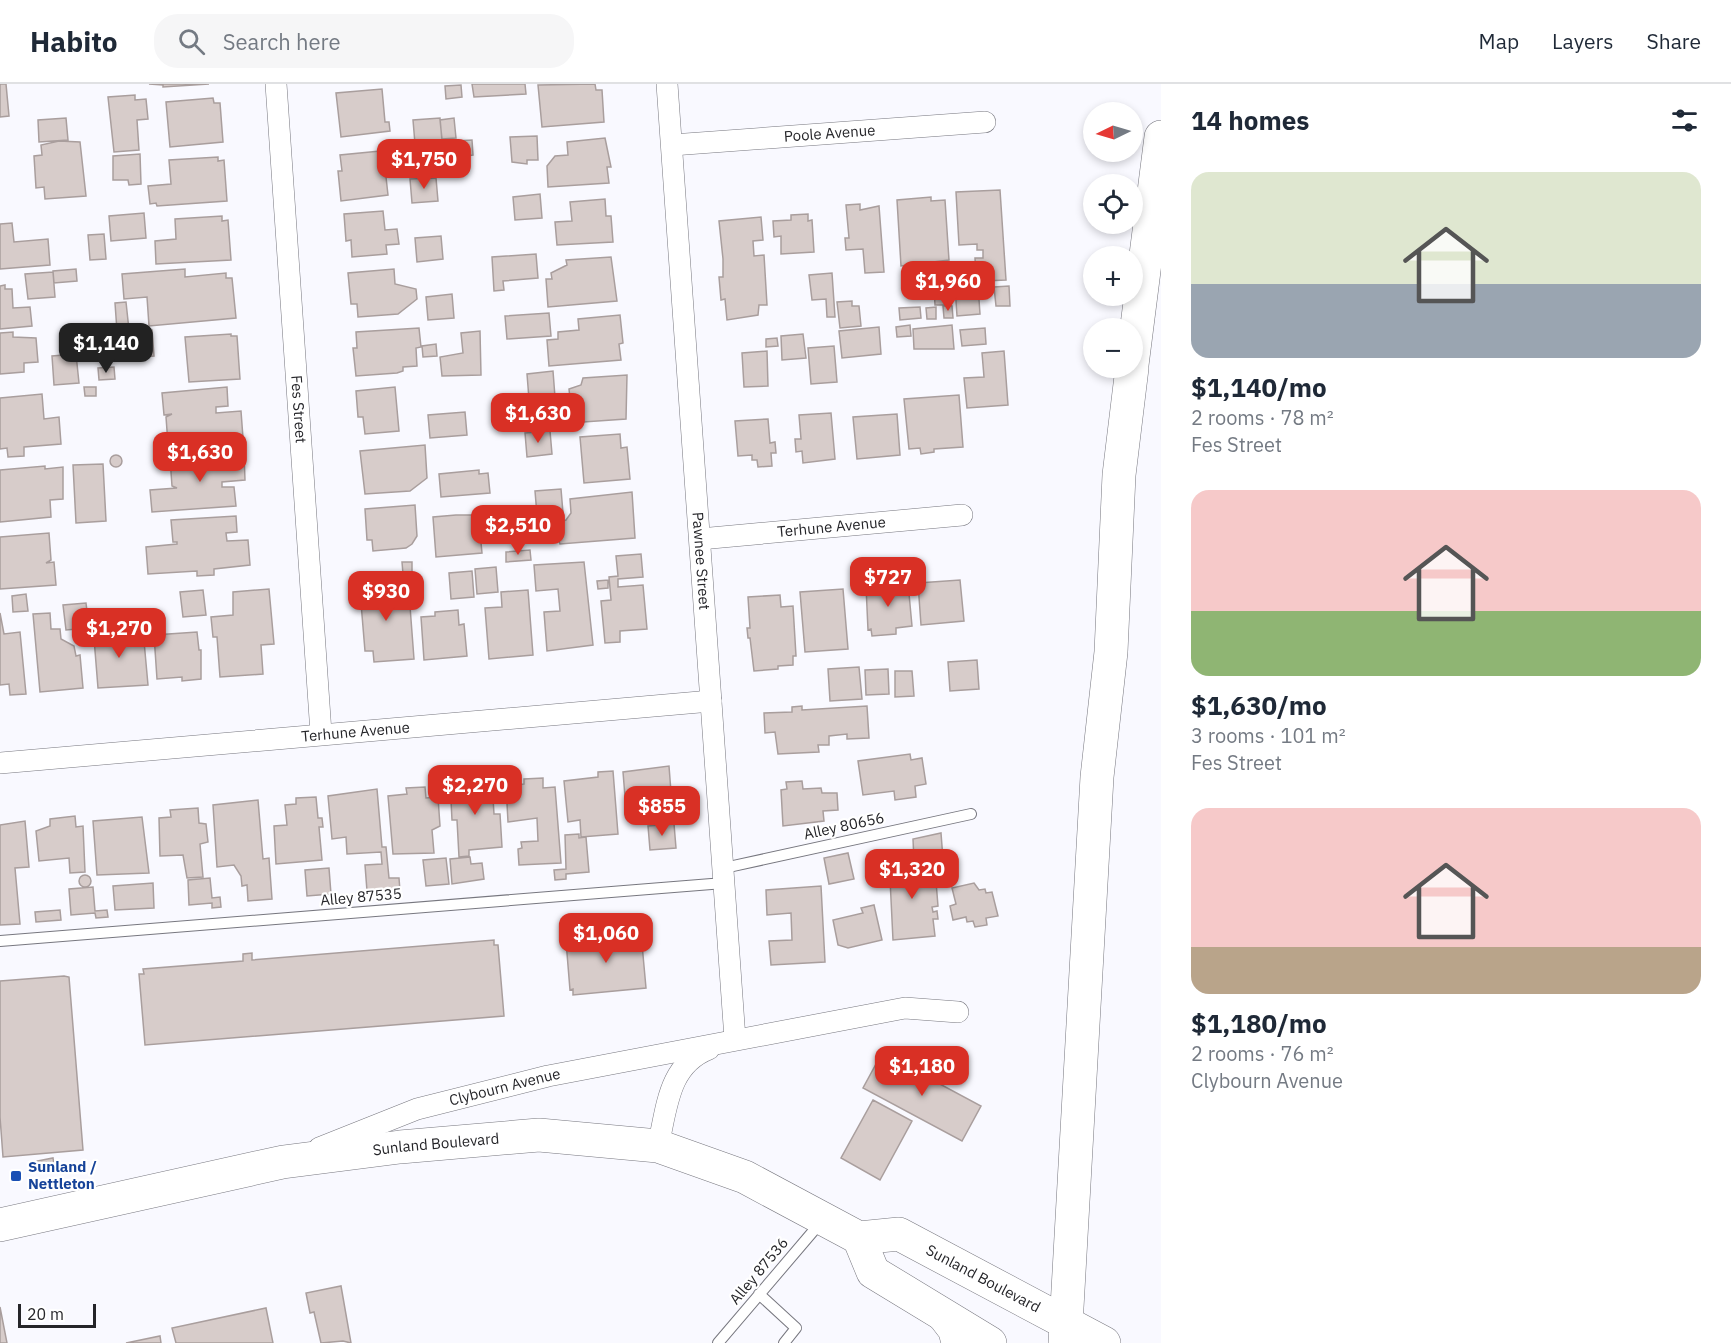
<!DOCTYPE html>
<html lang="en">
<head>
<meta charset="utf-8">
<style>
	body { margin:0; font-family:"IBM Plex Sans",sans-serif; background:#f6f6f7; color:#1f2937; height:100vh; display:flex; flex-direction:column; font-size:22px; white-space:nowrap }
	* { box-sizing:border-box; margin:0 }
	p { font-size:20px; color:#747a83 }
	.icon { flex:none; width:33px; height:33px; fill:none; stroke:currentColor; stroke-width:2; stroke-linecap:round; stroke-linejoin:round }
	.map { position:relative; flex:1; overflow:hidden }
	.sheet { display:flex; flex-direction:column; background:#fff; width:570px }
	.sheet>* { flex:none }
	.needle { width:39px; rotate:265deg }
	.buttons { position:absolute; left:1083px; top:18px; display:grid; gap:12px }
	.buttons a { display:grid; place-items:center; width:60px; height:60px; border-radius:50%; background:#fff; box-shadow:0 3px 9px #0003; font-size:30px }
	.scale { position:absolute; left:18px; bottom:15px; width:78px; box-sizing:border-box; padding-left:6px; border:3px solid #252529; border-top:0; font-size:16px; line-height:21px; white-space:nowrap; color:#252529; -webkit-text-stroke:4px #fff; paint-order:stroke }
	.price { position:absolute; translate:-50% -51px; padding:0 14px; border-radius:12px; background:#d93025; color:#fff; font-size:20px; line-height:39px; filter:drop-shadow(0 2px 3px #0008) }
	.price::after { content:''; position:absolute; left:50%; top:36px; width:18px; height:14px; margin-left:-9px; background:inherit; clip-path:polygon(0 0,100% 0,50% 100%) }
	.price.on { background:#222; color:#fff }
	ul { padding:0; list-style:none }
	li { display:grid; align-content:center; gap:12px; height:318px; padding:0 30px }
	li span { display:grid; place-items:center; height:186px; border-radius:18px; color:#555 }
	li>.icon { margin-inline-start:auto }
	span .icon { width:108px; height:108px; fill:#fffc; stroke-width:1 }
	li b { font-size:26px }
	h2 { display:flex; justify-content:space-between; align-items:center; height:72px; padding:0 30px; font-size:26px }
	header { display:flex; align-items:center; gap:36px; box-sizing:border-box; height:84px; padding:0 30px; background:#fff; border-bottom:2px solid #e0e1e3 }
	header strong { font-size:28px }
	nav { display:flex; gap:33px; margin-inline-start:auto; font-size:21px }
	.search { width:420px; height:54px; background:#f6f6f7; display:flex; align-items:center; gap:15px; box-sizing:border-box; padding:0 21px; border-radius:24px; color:#747a83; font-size:22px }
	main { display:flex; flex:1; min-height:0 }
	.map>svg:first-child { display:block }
	.building { fill:#d7ccca; stroke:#a99e9d; stroke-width:1.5 }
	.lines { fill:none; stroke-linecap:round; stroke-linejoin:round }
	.service-casing { stroke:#77777f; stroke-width:12 }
	.minor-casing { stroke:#77777f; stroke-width:22 }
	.primary-casing { stroke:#77777f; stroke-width:34 }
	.motorway-casing { stroke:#77777f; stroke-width:34 }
	.service { stroke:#fff; stroke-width:10 }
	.minor { stroke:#fff; stroke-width:21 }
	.primary { stroke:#fff; stroke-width:33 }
	.motorway { stroke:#fff; stroke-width:33 }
	.transit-dot { fill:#1a4fb4; stroke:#fff; stroke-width:2 }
	.labels { text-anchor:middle; stroke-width:4.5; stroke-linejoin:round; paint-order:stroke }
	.street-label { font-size:15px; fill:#252529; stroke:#fff }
	.transit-label { font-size:15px; font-weight:bold; fill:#164399; stroke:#fff; text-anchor:start }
</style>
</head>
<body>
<header>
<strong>Habito</strong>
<div class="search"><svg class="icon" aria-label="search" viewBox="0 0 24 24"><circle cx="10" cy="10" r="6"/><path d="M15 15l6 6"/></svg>Search here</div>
<nav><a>Map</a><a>Layers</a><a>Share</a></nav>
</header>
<main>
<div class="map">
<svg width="1161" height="1259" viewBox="0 0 1161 1259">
	<rect width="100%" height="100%" fill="#f9f9ff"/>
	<path class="building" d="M0 0H6L9 32 0 33Z
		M149 0H209L163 3V1Z
		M472 0H525L526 10 474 13Z
		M595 0 596 6H602L604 38 542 43 538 1Z
		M461 1 462 13 446 15 445 2Z
		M382 5 385 38H389L390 47 341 53 336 9Z
		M135 11V16L146 15 148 35 137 36 139 66 114 68 108 13Z
		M213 14 214 19H220L223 58 170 63 166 18Z
		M66 34 68 56 39 58 38 36Z
		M440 34 442 57 415 60 413 36Z
		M454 34 456 54 442 55 440 36Z
		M537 52 538 76H527V80L512 78 510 53Z
		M605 54 611 83H607L609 99 548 103 547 82 555 72 568 71 567 58Z
		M472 56 473 71 457 73 456 57Z
		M59 57 80 58 86 112 45 115 44 103 36 104 34 72 42 71 41 61Z
		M441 61 443 87 386 93 388 111 341 117 338 87H342L340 71Z
		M140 70 141 100 129 101 128 96H113V72Z
		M218 73V77L224 76 227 117 157 122 156 119 150 120 148 102 171 100 169 76Z
		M436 94 438 117 412 119 410 95Z
		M1000 106 1006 196 984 197V193H976L975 174H983V166H977V160L959 161 956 108Z
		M540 110 542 134 515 136 513 113Z
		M931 113V117L945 116 949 176 901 182 897 116Z
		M605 115 606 132H611L613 158 557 161 555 138 572 137 570 118Z
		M860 120V126L879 122 884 188 865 189 863 165 846 166 845 154H849L846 121Z
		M383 127 385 146 397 145 399 160 386 161 387 170 352 173 351 156 346 157 344 130Z
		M144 129 146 154 111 157 109 132Z
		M808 130V137L812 136 814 168 781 170V152L774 153 773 137 791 136V131Z
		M222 132V137L228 136 231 176 156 180 155 157 176 155 175 135Z
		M761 133 763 156 753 157 754 172 764 171 767 221H759L758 231 727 236 725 215 721 216 719 193H723V175L719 137Z
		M12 139 14 158 48 155 50 181 0 185V140Z
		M104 150 106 175 90 176 88 151Z
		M441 152 443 175 417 178 415 154Z
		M536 170 538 194 503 197 504 206 494 207 492 173Z
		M611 173 617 217 548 223 546 195H552L551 189 567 181 566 176Z
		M76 185 77 197 54 199 53 187Z
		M185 185V193L226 189V194H232L236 234 149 242 147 213 124 215 122 190Z
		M394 185 395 200 416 205 417 215 398 230 358 233 357 220H351L348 189Z
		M53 188 55 213 28 215 25 190Z
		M832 189 835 233H827L826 215 812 216 809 191Z
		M942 196H951V221H935L934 205H942Z
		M5 201V205H12L13 224 30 223 32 242 0 245V202Z
		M978 201 980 230 957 232 955 202Z
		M1009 202 1010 222H996L994 203Z
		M452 210 454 234 428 236 426 213Z
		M852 217V222H859L861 242 840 244 837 218Z
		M126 218 129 246 117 247 115 219Z
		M943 222H952L953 234H944Z
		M920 223 921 234 900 236 899 224Z
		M936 223V235H927L926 224Z
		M549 229 551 252 507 255 505 232Z
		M620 231 623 259 619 260 621 276 549 282 547 256 558 255V248L579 246 578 235Z
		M910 241 911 252 897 253 896 243Z
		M952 241 954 265H914L913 245Z
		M879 243 881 270 842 274 839 247Z
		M419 244 421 263 416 264 417 282 403 283V287L397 289 356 292 353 264H357L356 248Z
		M985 244 986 260 962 262 960 246Z
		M152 246 154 272 129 274 126 249Z
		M480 247 481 291 442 292 440 273 463 269 461 249Z
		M13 248V253L36 254 38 278 24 279V288L0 290V249Z
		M231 250V252H237L240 295 189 298 185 253Z
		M803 250 806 274 782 276 781 252Z
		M777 254 778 262 766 263V255Z
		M436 260 437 272 423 273 422 262Z
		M834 262 837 298 811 300 808 264Z
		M767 267 768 302 744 303 742 269Z
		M1004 267 1008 321 967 324 964 294 984 293 982 269Z
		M76 270 79 299 54 301 52 272Z
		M114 283 115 295 99 296 98 284Z
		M553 287 556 326 530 328 527 290Z
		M627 291 626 335 569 339 566 314H570L569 305 581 301 583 294Z
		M84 303H96V312H85Z
		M227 303 228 322 216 323V329L241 327 243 354 168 360 166 333 172 330 164 331 162 309Z
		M395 303 399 347 365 350 363 333H358L356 307Z
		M42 310 44 335 59 333 61 360 24 363V372L8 373 7 364 0 365V314Z
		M959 311 963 363 934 365V368L921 370 920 364 909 365 904 315Z
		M465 328 467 351 430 354 428 331Z
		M831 329 835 375 803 379 802 367 796 368 795 355H801L799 331Z
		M897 330 900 371 857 375 853 333Z
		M768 335 770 359 775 358 776 369H771L772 382 758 383 757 376H752V371L738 372 735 337Z
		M550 347 552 370 527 373 525 349Z
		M620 350 621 364 627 363 630 395 584 399 580 353Z
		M425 361 427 394 410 407 365 410 360 367Z
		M244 369 245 396 222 398V403H234L236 422 152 428 150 406 177 404 172 402 170 374Z
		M110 377a6 6 0 1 1 12 0a6 6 0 1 1-12 0Z
		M103 380 106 437 76 439 73 381Z
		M45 382V385L63 383V415L50 416 51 433 0 438V386Z
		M479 386V390L488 389 490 409 441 413 439 390Z
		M561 405 563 429 537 431 535 407Z
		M632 408 635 454 560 460 559 457 552 458 551 440 566 436 571 429 570 415Z
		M415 421 417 452 412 460 406 464 373 467 372 456H367L365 425Z
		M456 431H475L480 448 482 469 436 473 433 433Z
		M236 432 237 448 226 449 227 457 248 456 250 481 214 485V491L197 492V487L148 490 146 463 177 460V458H173L171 436Z
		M49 449 51 476 46 479 54 478 56 501 0 505V453Z
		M530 466 531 476 506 478V468Z
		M641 470 643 493 618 495V503L643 501 647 545 620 547V558L605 559 601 517 611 516 609 493 618 492 616 472Z
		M402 478H412V489L403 490Z
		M584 478 593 561 547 567 544 528 560 527 558 505 536 507 534 481Z
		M496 483 498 508 477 510 475 485Z
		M472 487 474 513 451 515 449 489Z
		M385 493 387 511 409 509 414 575 374 578 373 567H365L359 495Z
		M608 496V504L598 505 597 497Z
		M960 496 964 537 921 541 918 499Z
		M908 499 912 542 896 544V550L872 552 871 545 868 546 866 502Z
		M269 505 274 560 261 561 263 590 220 593 217 553H213L211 533 233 531V508Z
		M843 505 848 565 805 568 800 508Z
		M203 506 206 531 183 533 180 508Z
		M528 506 533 571 489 575 485 524 502 523 501 508Z
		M26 510 28 527 13 528 12 512Z
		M780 511 781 523 793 522 796 572H793V581L778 582V585L754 587 750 554H748L747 544H750L748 513Z
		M86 519 89 544 66 546 63 521Z
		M458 526 459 541 464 540 467 572 424 576 421 533 435 532V528Z
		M0 529 4 550 20 548 26 610 10 611 9 600 0 601Z
		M50 529 51 545H60L61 555 74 562 76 572 80 571 83 604 40 608 33 530Z
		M117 540 119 559 144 557 148 601 98 604 93 542Z
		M197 548 199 566H201V595L182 597V593L157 595 154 551Z
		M977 576 979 605 950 607 948 578Z
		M859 583 862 615 830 617 828 585Z
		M888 585 889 610 866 611 865 586Z
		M895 587H912L914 612 895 613Z
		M802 622V626L867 622 869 654 847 655V650L829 652V661H818L819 668 778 670 775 648 765 649 764 629 792 628V623Z
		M910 670 911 676 922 674 926 700 915 702 916 713 895 716 894 707 863 711 858 677Z
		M669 682 672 721 626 725 623 688Z
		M613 687 618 750 581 753 580 736 568 738 564 697 598 693V688Z
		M543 694V704L555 703 561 779 519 781 518 765 522 764 521 758 538 757 537 734 508 738 506 701 524 700V695Z
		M475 695V699L492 698 494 730H500L502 763 469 766V772L459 773 457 736H452L450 697Z
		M802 697 803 705 821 704 822 709H837L838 726 823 727 824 737 783 742 781 706 787 705 786 698Z
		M425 703 426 714 438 713 440 742 432 746 434 769 393 770 388 712 407 710 406 704Z
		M377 705 382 763H386L389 794H399L400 807H367L365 781 382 780 381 768 347 770 346 753 332 755 328 712Z
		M316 713 318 734H322L323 743H319L322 776 276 780 274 742 287 741 285 721 296 720V714Z
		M258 716 263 775 269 774 272 815 248 817 247 801 242 802 241 792 234 781 217 783 213 721Z
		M198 724 199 739 206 740 208 758 200 760 203 793 187 794 183 771 160 772 159 734 171 733 170 726Z
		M75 732 76 743 83 742 85 788 70 789 69 774 39 777 36 747 50 742V735Z
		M142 733 149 789 97 791 93 737Z
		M25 737 29 783 15 784 20 840 0 841V741Z
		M674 740 676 764 650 766 648 742Z
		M941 749 943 775 914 777 913 755Z
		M579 750V754L586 753 589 788 566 790V795L555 796 554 786 566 785 565 751Z
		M848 769 854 795 829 800 824 774Z
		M898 770V775L905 774 907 788 935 785 938 822 932 823 933 828 937 827 938 835H933L935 852 893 856 890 795 886 796 885 788 889 787 888 775H892L891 771Z
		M470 773 471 780 482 779 484 795 452 800 450 775Z
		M446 774 449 800 426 802 423 776Z
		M329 784 331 810 307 812 305 786Z
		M79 797a6 6 0 1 1 12 0a6 6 0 1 1-12 0Z
		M210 794 212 814 220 813 221 823 212 824V819L189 821 188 796Z
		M153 799 154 824 115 826 113 802Z
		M974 799 979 806 985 805 986 809 992 808 998 832 986 834 987 841 975 843 973 837 967 838 966 833 953 836 950 822 956 820 952 804Z
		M821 802 825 878 771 881 769 857 792 856 791 829 767 831 766 806Z
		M93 803 95 827 107 826 108 833 96 834 95 829 71 831 69 805Z
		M874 821 882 856 848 864 838 861 833 836 863 829 861 824Z
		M60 826 61 836 36 838 35 828Z
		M614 846V851L641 849 646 904 573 911V905L570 906 566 857 603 852V847Z
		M494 856V861H498L504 932 145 961 139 890H144L143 885 243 877V870L252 869V876Z
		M64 892 69 893 83 1066 3 1073 0 1033V897Z
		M882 969 981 1022 962 1057 863 1004Z
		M873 1016 912 1037 880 1096 841 1074Z
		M53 1074 54 1080 38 1083 37 1077Z
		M341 1202 351 1259 343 1257 321 1259 314 1228 310 1229 306 1209Z
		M0 1223 7 1259H0Z
		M266 1224 273 1259H176L172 1244Z
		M160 1252 161 1259H126Z"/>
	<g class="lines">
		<g class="service-casing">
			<path id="service" d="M724 784 971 730
				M0 857 724 799
				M759 1210 796 1244 784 1259
				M718 1259 821 1138"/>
		</g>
		<g class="minor-casing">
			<g id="minor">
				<path id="s1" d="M276 0 321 649"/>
				<path id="s2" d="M667 0 735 955"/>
				<path id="s3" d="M672 61 985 38"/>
				<path id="s4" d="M700 455 962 431"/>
				<path id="s5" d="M0 679 711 617"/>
				<path d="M658 1062C667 1024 668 981 709 965"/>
				<path id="s6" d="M319 1064 417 1025 548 992 905 924 958 928"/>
				<path d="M936 1231 949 1248 952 1259"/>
			</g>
		</g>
		<g class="primary-casing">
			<g id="primary">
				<path id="s7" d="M0 1141 283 1078 400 1063 539 1051 658 1062 745 1093 859 1154 899 1150 1104 1259"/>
				<path d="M859 1154 873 1188 990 1259"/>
			</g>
		</g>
		<g class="motorway-casing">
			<path id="motorway" d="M1132 281 1161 53
				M1065 1259 1097 693 1111 568 1119 391 1132 284"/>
		</g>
		<use href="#service" class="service"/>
		<use href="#minor" class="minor"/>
		<use href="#primary" class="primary"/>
		<use href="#motorway" class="motorway"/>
	</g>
	<rect class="transit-dot" x="10" y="1086" width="12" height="12" rx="3"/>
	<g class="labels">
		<g class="street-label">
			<text dy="5" stroke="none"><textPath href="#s3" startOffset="158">Poole Avenue</textPath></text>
			<text dy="5" stroke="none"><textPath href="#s1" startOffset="326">Fes Street</textPath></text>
			<text dy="5" stroke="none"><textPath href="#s4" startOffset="132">Terhune Avenue</textPath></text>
			<text dy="5" stroke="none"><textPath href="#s2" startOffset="478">Pawnee Street</textPath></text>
			<text dy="5" stroke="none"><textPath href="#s5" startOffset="357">Terhune Avenue</textPath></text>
			<text transform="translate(844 742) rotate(-12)" y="5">Alley 80656</text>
			<text transform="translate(361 813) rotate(-5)" y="5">Alley 87535</text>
			<text dy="5" stroke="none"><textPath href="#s6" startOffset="196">Clybourn Avenue</textPath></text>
			<text dy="5" stroke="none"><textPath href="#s7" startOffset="444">Sunland Boulevard</textPath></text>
			<text transform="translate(759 1187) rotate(-50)" y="5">Alley 87536</text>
			<text dy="5" stroke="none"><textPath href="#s7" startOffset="1024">Sunland Boulevard</textPath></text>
		</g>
		<g class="transit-label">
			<text x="28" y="1088">Sunland /<tspan x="28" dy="17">Nettleton</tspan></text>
		</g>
	</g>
</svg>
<div class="buttons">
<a><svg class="needle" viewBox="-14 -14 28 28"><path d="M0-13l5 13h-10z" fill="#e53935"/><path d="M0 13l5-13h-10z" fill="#747a83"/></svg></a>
<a><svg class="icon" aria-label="locate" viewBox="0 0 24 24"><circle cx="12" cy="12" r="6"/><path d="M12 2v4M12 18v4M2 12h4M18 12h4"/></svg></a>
<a>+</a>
<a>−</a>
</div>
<div class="scale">20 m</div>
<b class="price" style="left:424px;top:106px">$1,750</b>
<b class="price" style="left:948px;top:228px">$1,960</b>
<b class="price on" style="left:106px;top:290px">$1,140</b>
<b class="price" style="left:538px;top:360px">$1,630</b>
<b class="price" style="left:200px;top:399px">$1,630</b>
<b class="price" style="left:518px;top:472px">$2,510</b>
<b class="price" style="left:888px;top:524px">$727</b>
<b class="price" style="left:386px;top:538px">$930</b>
<b class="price" style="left:119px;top:575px">$1,270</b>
<b class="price" style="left:475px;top:732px">$2,270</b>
<b class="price" style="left:662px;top:753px">$855</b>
<b class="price" style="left:912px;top:816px">$1,320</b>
<b class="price" style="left:606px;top:880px">$1,060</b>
<b class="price" style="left:922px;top:1013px">$1,180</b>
</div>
<section class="sheet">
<h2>14 homes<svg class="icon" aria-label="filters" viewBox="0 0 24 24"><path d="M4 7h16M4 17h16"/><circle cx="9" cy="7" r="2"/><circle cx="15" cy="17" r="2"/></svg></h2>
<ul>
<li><span style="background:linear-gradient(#dfe7d0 60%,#9aa5b1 0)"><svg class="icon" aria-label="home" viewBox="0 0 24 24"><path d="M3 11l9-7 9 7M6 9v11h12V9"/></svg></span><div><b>$1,140/mo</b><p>2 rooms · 78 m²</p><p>Fes Street</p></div></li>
<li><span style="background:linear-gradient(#f6c9c9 65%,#8fb573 0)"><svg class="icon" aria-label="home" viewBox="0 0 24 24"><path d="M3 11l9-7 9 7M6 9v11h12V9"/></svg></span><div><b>$1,630/mo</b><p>3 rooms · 101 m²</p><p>Fes Street</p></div></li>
<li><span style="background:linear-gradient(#f6c9c9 75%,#b9a48a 0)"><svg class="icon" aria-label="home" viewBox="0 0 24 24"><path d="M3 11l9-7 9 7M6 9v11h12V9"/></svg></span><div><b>$1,180/mo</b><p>2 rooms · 76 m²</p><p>Clybourn Avenue</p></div></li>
</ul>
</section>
</main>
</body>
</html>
